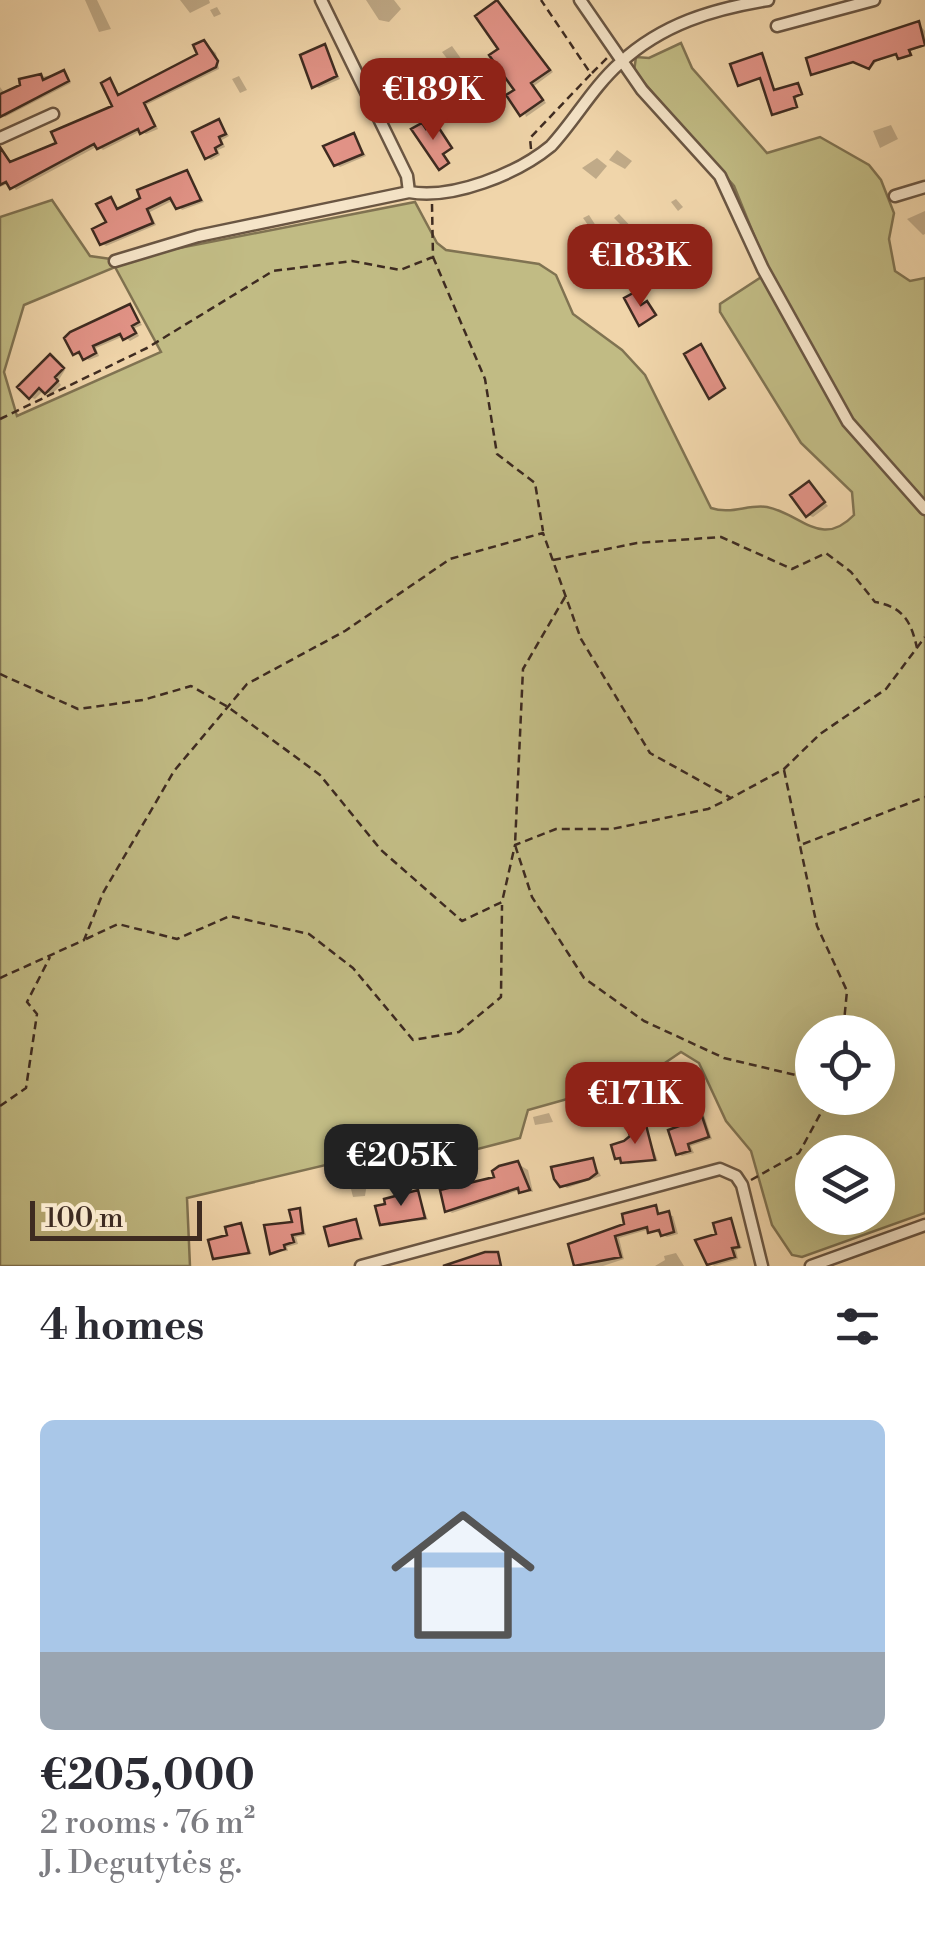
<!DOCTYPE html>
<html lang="en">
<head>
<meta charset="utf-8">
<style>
	body { margin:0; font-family:"Libre Bodoni",serif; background:#f7f7f7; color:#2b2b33; height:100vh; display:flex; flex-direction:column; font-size:38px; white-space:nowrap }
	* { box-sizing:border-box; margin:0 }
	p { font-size:32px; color:#7c7c81 }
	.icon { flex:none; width:55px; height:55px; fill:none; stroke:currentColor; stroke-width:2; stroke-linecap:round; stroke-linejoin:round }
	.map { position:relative; height:1266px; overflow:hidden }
	.side { display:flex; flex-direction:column; background:#fff; flex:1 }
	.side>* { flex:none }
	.tools { position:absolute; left:795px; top:1015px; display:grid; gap:20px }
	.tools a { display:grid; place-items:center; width:100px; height:100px; border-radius:50%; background:#fff; box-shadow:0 10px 40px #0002; font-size:50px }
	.scale { position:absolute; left:30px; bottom:25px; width:172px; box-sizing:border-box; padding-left:10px; border:5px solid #3e2b21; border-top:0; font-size:28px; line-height:35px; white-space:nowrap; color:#3e2b21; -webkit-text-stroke:8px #f5e4c8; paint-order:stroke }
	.price { position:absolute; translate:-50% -85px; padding:0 22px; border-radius:20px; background:#8f2418; color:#fff; font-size:32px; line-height:65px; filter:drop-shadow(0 2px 5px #0008) }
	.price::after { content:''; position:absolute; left:50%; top:60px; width:30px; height:22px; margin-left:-15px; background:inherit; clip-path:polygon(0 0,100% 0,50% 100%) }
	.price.selected { background:#222; color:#fff }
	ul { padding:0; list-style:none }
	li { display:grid; align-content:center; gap:20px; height:530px; padding:0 40px }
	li+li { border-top:2px solid #e1e1e2 }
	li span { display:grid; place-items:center; height:310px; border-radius:15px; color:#555 }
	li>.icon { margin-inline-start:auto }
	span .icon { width:180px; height:180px; fill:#fffc; stroke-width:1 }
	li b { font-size:42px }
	h2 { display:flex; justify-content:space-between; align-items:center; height:120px; padding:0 40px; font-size:42px }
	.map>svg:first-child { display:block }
	.green { fill:#c1bb84; stroke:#807352; stroke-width:2.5; fill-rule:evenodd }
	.shadow { fill:#0003 }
	.building { fill:#e29387; stroke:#3e2b21; stroke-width:2.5 }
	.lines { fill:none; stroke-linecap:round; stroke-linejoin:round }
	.street-casing { stroke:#6a5643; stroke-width:15 }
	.path { stroke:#3e2b21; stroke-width:2.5; stroke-dasharray:8 5; stroke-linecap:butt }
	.street { stroke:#f5e4c8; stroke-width:10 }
</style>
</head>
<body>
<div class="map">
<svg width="925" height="1266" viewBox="0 0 925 1266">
	<rect width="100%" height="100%" fill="#f0d5aa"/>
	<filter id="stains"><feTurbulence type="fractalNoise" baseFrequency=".002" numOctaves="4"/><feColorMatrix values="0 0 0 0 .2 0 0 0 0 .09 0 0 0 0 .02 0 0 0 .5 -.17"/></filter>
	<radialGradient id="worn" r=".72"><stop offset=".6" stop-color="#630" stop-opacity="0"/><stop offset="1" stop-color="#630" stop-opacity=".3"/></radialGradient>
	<path class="green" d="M681 43 692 68 767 153 820 137 869 165 881 180 894 213 889 239 895 271 910 281 925 278V1213L802 1257 792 1255 772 1225 751 1151 726 1121 699 1063 681 1052 656 1069 617 1085 528 1110 520 1138 474 1150 452 1135 187 1198 190 1266H0V217L52 200 90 256 118 260 415 202 437 243 446 250 539 264 556 275 573 314 622 350 645 375 711 508C731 515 748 504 767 507 802 514 821 549 854 515L852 492 801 443 720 312V304L769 272 734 186 634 71 636 57 649 58ZM115 267 161 352 17 416 4 372 24 305ZM812 1032H878V1098H812ZM812 1152H878V1218H812Z"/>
	<path class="shadow" d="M85 0H97L111 29 99 32Z
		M180 0H209L210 3 190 13Z
		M366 0H394L401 9 389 22 379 20Z
		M217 7 221 14 214 17 210 10Z
		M919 24 925 31V46L910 51 912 56 903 59 899 54 877 61 870 69 857 62 814 73Z
		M524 35 553 72 534 86 546 103 526 117 517 90Z
		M204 42 216 53 219 69 146 105 158 129 146 134 141 131 103 150 98 146 16 190 10 183 0 187V160L6 157 12 164 60 144 116 107 110 81 120 97 200 55Z
		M452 46 467 67 458 73 442 52Z
		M324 47 340 79 319 88 314 86Z
		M761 56 776 92 801 87 803 95 795 98 798 108 776 115 763 79 740 84Z
		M64 73 71 83 5 117 0 113V87L6 95 41 77Z
		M239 76 247 90 240 93 232 79Z
		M219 122 229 136 222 140 225 147 218 150 220 155 211 160 207 157Z
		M891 125 898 139 880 148 873 131Z
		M354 136 366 156 340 167 335 164Z
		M617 150 632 161 625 169 609 160Z
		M597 158 607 166 596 179 582 168Z
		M187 173 204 202 182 210 174 200 150 212 156 225 106 246 102 243 111 199 120 210Z
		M676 199 683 207 678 211 671 202Z
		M925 211V234L923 235 907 219Z
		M619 214 639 235 635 239 614 218Z
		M589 215 598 229 593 232 583 218Z
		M630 258 640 270 623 280 615 264Z
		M130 307 142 325 135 328 139 336 130 341 124 336 96 348 99 356 89 360 75 353Z
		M55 360 65 370 58 381 61 385 51 395 44 390 35 399 30 397Z
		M809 484 828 506 813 517 808 515Z
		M692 1073 695 1081 687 1083 684 1075Z
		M692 1105 704 1115 712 1139 691 1146 694 1153 682 1156 678 1154Z
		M549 1113 553 1122 535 1125 533 1117Z
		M645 1128 658 1161 628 1164 617 1157Z
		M593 1161 601 1176 567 1188 562 1185Z
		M518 1164 528 1170 533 1192 520 1190 452 1213 448 1210Z
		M367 1183 365 1196 353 1197 350 1185Z
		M418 1193 428 1220 382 1223Z
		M655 1208 661 1215 673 1216 678 1234 667 1237 650 1229 619 1238 624 1259 603 1266H576L571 1245 627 1225Z
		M299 1210 306 1235 296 1237 298 1244 287 1247 288 1251 272 1252 295 1224Z
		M730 1220 742 1248 736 1250 738 1259 714 1266 698 1242 719 1236Z
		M355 1221 364 1240 331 1245Z
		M240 1226 252 1254 215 1257 230 1237Z
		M676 1253 684 1266H655L665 1260 664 1256Z"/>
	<path class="building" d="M497 0 550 70 531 83 543 100 520 116 506 95 514 90 489 55 498 49 475 16Z
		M919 21 925 45 909 50 911 55 898 59 896 54 874 61 869 69 853 62 811 75 806 58Z
		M204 40 218 61 216 67 144 103 155 126 140 134 138 129 97 149 94 144 10 189 6 182 0 185V147L10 162 56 143 51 132 112 106 101 83 110 78 118 95 197 54 193 45Z
		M325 44 337 76 312 88 300 55Z
		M762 53 774 90 798 83 802 94 794 97 797 107 772 115 760 78 738 86 730 64Z
		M64 70 69 81 0 117V94L20 85 19 79 41 74 43 80Z
		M219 119 226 134 219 137 222 144 215 148 217 153 205 159 192 132Z
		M435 122 452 148 443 154 449 163 439 170 411 129 422 123 426 129Z
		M354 133 363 154 334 166 323 146Z
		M187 170 201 200 176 209 170 198 147 209 153 223 100 245 92 229 106 222 96 204 111 197 117 209 140 198 137 190Z
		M635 292 641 305 647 301 656 315 639 326 624 298Z
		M130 304 139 322 132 326 136 333 123 340 120 334 93 346 96 353 83 360 79 352 73 355 64 338 70 332Z
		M701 344 725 388 709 399 684 354Z
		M50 354 64 368 55 377 58 381 45 394 39 388 29 399 17 387Z
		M809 481 825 502 806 517 790 495Z
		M692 1103 695 1111 700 1110 709 1137 688 1144 690 1151 676 1155 668 1130 682 1125 676 1108Z
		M646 1125 655 1160 621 1163 620 1158 615 1159 611 1145 624 1141 630 1136 628 1130Z
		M593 1158 597 1173 589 1179 560 1187 554 1179 551 1167Z
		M518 1161 530 1190 519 1193 518 1188 445 1212 440 1190 494 1177 492 1171 499 1166Z
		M418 1190 425 1218 380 1225 375 1206 385 1204 384 1199Z
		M656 1205 658 1214 669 1211 674 1232 661 1236 659 1230 648 1233 647 1227 615 1236 621 1257 574 1266 568 1244 624 1224 622 1214Z
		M300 1208 303 1233 292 1235 294 1242 284 1245 285 1249 270 1254 264 1225 292 1222 289 1210Z
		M731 1218 739 1247 732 1248 735 1257 707 1265 695 1240 716 1234 713 1223Z
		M356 1219 361 1238 329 1246 324 1227Z
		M241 1223 249 1253 213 1259 208 1240 227 1235 225 1227Z
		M485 1252H498L501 1266H443Z"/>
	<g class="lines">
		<g class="street-casing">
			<path id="street" d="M321 0 407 176 409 192
				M580 0 642 90 720 176 763 269 848 422 925 509
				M777 26 874 0
				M0 138 53 114
				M895 196 925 187
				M115 261 198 236 409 192C452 200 517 174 551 146 575 120 593 87 620 63 662 24 713 9 768 0
				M361 1266 720 1169 736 1176 742 1185 762 1266
				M811 1266 925 1225"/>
		</g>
		<path class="path" d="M592 73 608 57
			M531 149 530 138 591 74 541 0
			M433 257 485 379 497 454 535 483 543 531
			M0 419 147 348 273 271 352 261 400 270 433 257 432 204
			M553 560 637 543 721 537 792 569 826 553 851 572 875 602C904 607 911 622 917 648
			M565 597 523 669 515 845 532 897 584 978 644 1021 724 1058 812 1079
			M0 674 78 709 143 700 191 686 228 707 320 775 381 850 462 921 502 902 515 845 556 829H612L708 809 731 798
			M784 770 817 926 847 991 843 1032
			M803 844 925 797
			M86 939 118 924 177 939 230 916 309 934 353 968 413 1040 459 1032 501 997 502 905
			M0 978 84 940 103 893 174 771 247 684 345 631 450 559 543 533 581 639 650 753 731 798 784 769 820 734 886 689 925 637
			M0 1106 26 1088 37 1014 27 1002 50 957
			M751 1180 799 1153 829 1098"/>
		<use href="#street" class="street"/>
	</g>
	<rect width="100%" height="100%" filter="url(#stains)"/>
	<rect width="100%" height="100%" fill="url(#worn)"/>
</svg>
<div class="tools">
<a><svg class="icon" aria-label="locate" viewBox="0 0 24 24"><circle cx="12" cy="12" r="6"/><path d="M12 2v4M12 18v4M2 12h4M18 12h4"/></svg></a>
<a><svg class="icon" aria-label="layers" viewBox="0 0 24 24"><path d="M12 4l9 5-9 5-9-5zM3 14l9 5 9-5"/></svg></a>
</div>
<div class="scale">100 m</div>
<b class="price" style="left:433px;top:143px">€189K</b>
<b class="price" style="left:640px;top:309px">€183K</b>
<b class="price" style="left:635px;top:1147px">€171K</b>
<b class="price selected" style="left:401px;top:1209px">€205K</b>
</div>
<section class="side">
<h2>4 homes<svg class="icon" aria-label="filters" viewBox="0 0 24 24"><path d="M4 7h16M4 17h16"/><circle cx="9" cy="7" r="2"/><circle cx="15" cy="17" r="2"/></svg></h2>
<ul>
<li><span style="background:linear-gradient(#a9c7e8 75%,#9aa5b1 0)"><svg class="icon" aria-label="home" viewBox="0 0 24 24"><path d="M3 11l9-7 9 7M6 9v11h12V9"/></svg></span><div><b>€205,000</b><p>2 rooms · 76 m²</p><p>J. Degutytės g.</p></div></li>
</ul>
</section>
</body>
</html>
